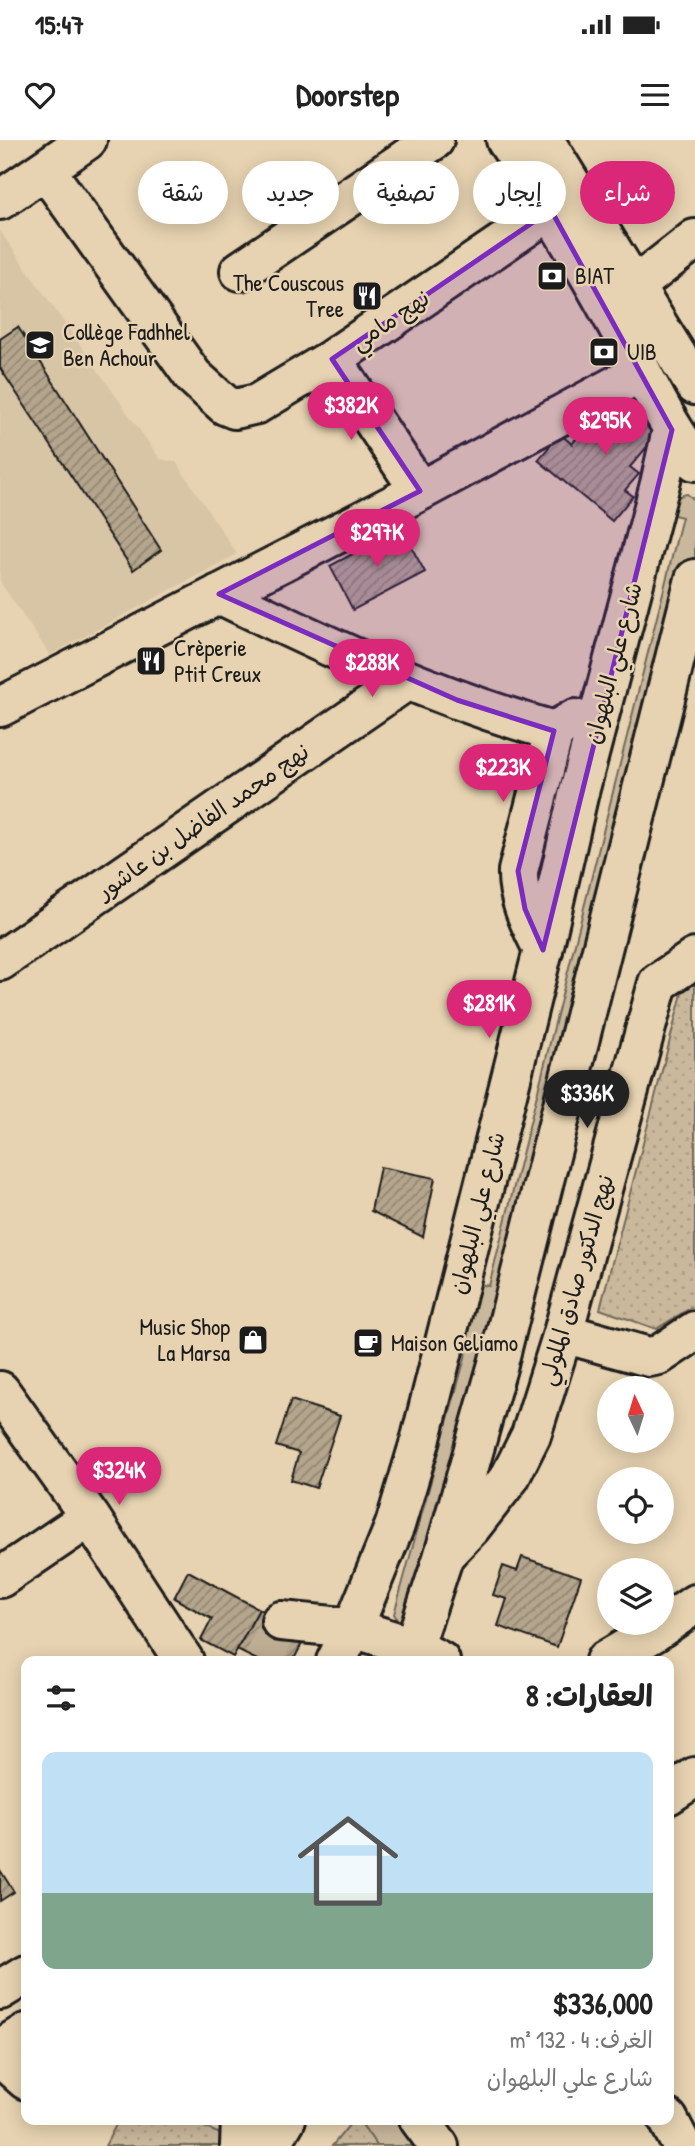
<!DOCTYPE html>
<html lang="ar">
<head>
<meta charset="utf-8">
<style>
	body { margin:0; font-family:"Patrick Hand","Playpen Sans Arabic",sans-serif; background:#f2f2f2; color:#222; direction:rtl; height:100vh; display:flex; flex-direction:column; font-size:26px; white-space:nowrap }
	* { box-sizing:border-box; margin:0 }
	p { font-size:23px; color:#767676 }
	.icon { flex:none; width:38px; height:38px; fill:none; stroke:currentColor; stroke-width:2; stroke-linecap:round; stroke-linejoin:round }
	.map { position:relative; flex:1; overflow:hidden; direction:ltr }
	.details { position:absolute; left:21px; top:1516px; width:653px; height:469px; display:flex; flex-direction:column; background:#fff; border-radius:14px; box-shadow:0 4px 18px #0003; direction:rtl }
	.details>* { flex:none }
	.banner { position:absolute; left:21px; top:21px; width:654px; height:63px; direction:rtl; display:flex; gap:14px }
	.needle { width:46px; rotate:356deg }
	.tools { position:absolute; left:597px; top:1236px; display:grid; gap:14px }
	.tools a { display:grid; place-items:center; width:77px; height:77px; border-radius:50%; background:#fff; box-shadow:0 4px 18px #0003; font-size:35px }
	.price { position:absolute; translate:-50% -60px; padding:0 16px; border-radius:24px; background:#db2777; color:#fff; font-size:23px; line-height:46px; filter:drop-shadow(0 2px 4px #0008) }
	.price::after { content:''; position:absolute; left:50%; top:42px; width:21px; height:16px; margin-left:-10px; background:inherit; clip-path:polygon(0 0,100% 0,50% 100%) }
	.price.on { background:#222; color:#fff }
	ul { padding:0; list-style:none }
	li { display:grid; align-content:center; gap:14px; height:371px; padding:0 21px }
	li+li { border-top:2px solid #e0e0e0 }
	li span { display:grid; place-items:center; height:217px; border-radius:14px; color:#555 }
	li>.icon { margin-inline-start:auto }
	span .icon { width:126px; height:126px; fill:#fffc; stroke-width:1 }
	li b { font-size:30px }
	h2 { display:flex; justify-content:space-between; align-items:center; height:84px; padding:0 21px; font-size:30px }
	.chip { padding:0 24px; border-radius:32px; background:#fff; box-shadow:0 4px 18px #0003; font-size:24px; line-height:63px }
	.chip.on { background:#db2777; color:#fff }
	.status { display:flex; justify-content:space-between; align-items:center; height:49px; padding:0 35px; background:#fff; direction:ltr }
	.status svg { height:19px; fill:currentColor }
	header { display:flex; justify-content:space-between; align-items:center; height:91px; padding:0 21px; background:#fff; font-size:32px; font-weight:700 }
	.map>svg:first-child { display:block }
	.built { fill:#d8c5a6 }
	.grass { fill:#cab89c; stroke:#736a5c; stroke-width:2 }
	.park { fill:url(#park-dots); stroke:#736a5c; stroke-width:2 }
	.building { fill:url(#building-hatch); stroke:#1c1c1c; stroke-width:2 }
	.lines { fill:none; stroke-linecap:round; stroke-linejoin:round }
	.minor-tunnel { stroke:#beae93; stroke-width:38; stroke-dasharray:38 19; stroke-linecap:butt }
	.minor-casing { stroke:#1c1c1c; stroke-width:44 }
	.major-casing { stroke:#1c1c1c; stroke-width:44 }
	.highway-casing { stroke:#1c1c1c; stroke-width:44 }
	.minor { stroke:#e7d3b1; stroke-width:38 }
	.major { stroke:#e7d3b1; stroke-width:38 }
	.highway { stroke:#e7d3b1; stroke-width:38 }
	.marked { fill:#7b2cbf; fill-opacity:0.2; stroke:#7b2cbf; stroke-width:5; stroke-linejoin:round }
	.labels { text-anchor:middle; stroke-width:5; stroke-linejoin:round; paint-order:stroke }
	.poi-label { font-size:23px; fill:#1c1c1c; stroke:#e7d3b1; text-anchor:start }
	.street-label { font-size:23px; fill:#1c1c1c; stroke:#e7d3b1 }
</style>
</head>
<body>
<div class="status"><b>15:47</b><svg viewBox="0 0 49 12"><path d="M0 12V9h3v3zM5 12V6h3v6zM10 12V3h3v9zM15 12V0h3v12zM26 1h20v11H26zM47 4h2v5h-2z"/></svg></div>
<header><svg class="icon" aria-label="menu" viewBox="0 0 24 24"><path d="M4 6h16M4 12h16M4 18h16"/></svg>Doorstep<svg class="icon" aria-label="heart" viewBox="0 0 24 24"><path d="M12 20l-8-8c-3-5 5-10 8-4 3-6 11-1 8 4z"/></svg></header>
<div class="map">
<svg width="695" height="2006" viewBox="0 0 695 2006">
	<defs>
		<pattern id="park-dots" width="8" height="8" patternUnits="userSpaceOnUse" patternTransform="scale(1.75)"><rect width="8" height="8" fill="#cab89c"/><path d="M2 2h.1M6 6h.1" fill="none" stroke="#ad9e86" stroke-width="1.8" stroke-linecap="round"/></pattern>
		<pattern id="building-hatch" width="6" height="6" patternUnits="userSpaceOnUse" patternTransform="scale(1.75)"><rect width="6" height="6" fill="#b4a58c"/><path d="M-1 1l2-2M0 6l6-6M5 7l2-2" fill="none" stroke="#928672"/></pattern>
	</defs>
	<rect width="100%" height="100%" fill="#e7d3b1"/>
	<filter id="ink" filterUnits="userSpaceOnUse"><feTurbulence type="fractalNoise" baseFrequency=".0143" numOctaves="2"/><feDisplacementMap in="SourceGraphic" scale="14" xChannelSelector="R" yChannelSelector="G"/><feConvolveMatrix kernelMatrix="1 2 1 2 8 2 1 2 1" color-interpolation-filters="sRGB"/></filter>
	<g filter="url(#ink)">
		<path class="built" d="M0 91 160 319 176 322 237 414 50 515 0 442Z"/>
		<path class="grass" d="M687 354 695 360V439L503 1151 411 1480H398L394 1474 465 1218 475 1143 489 1146 682 377 670 374C673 363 674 356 687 354Z
			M358 1979H436L458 2006H377Z"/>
		<path class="park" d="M695 831V1165L656 1189 600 1169 686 838Z
			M119 1979H186L225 1996 221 2006H105Z
			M354 1979H358L377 2006H332Z"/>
		<path class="building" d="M18 187 161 410 133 430 0 228V199Z
			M636 258 666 284 630 327 639 334 625 350 633 356 612 381 538 320 560 294 572 304 593 278 602 286 620 264 627 269Z
			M401 388 425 432 353 470 330 426Z
			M380 1027 435 1038 423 1097 371 1071Z
			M291 1260 340 1276 316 1348 291 1340 299 1313 276 1306Z
			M522 1417 581 1437 557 1507 498 1486 507 1459 493 1455 503 1426 517 1431Z
			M188 1431 259 1469 233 1517 201 1500 212 1479 174 1458Z
			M259 1469 307 1494 293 1521H259L237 1510Z
			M0 1730 14 1752 0 1761Z"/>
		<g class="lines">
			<path class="minor-tunnel" d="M263 1521 281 1481"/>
			<g class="minor-casing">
				<path id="minor" d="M45 29 193 236 225 265 235 269 257 264 332 219 551 70
					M0 60 87 0
					M240 131 434 0
					M634 147 695 99
					M332 219 420 351
					M219 454C328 507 436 558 554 591
					M0 567 420 351 641 232
					M543 810C531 785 517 759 518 731L554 591 575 579
					M0 821 406 541
					M563 1193 649 1217 659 1215 695 1191
					M0 1251 90 1377 184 1521
					M444 1415 471 1387 510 1337 531 1295 563 1193 658 843 695 818
					M0 1438 90 1377
					M281 1481 353 1488
					M668 1655 695 1637
					M0 1917 26 1940
					M419 1979 439 2006
					M668 1979 682 2006
					M240 2006 241 1979
					M270 2006 286 1979"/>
			</g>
			<g class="major-casing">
				<path id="major" d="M506 0C545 60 582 120 616 183 642 230 662 278 695 321
					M544 0 695 245
					M336 1521 353 1488 395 1385 421 1298 543 810 578 656 660 344 672 290
					M409 1521 444 1415 498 1224 695 439"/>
			</g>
			<g class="highway-casing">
				<path id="highway" d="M353 1488 413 1507 440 1521
					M605 1521 656 1491 695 1464
					M0 1850 26 1834
					M0 1909 26 1893"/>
			</g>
			<use href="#minor" class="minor"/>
			<use href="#major" class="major"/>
			<use href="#highway" class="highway"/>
		</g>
	</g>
	<path class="marked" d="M551 70 672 290 543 810 525 769 518 731 554 591 457 560 219 454 420 351 332 219Z"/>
	<defs>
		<g id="bank-square" transform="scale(1.575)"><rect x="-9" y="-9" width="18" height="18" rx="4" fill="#1c1c1c" stroke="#e7d3b1"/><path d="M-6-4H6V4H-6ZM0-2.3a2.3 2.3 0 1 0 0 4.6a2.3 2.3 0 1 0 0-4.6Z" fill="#fff"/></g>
		<g id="restaurant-square" transform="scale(1.575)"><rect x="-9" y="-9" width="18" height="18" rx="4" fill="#1c1c1c" stroke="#e7d3b1"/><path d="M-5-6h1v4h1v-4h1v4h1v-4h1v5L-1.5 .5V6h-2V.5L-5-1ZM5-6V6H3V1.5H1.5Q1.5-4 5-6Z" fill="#fff"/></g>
		<g id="school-square" transform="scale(1.575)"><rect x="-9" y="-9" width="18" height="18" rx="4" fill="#1c1c1c" stroke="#e7d3b1"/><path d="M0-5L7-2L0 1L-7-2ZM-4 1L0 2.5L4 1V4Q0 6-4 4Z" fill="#fff"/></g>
		<g id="shop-square" transform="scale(1.575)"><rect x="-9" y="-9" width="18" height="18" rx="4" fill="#1c1c1c" stroke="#e7d3b1"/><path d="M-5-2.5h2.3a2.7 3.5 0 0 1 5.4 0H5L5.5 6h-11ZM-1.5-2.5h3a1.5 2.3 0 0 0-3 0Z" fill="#fff"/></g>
		<g id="cafe-square" transform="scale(1.575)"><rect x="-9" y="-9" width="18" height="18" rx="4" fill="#1c1c1c" stroke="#e7d3b1"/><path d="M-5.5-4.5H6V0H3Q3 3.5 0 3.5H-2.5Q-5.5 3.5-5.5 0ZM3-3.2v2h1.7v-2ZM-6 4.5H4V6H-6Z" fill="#fff"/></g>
	</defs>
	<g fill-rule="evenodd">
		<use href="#bank-square" x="552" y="136"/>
		<use href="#restaurant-square" x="367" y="156"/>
		<use href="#school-square" x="40" y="205"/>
		<use href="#bank-square" x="604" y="212"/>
		<use href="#restaurant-square" x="151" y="521"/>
		<use href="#shop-square" x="253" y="1200"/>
		<use href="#cafe-square" x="368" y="1203"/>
	</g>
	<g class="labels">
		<g class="poi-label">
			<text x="575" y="144">BIAT</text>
			<text x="344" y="151" text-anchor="end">The Couscous<tspan x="344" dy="26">Tree</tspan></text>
			<text x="63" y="200">Collège Fadhhel<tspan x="63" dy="26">Ben Achour</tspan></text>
			<text x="627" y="220">UIB</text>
			<text x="174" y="516">Crèperie<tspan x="174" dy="26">Ptit Creux</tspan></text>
			<text x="230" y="1195" text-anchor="end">Music Shop<tspan x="230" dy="26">La Marsa</tspan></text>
			<text x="391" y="1211">Maison Geliamo</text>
		</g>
		<g class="street-label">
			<text transform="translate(390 180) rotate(-34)" y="8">نهج مامي</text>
			<text transform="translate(613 523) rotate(-75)" y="8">شارع علي البلهوان</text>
			<text transform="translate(203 681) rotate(-35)" y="8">نهج محمد الفاضل بن عاشور</text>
			<text transform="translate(477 1073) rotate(-76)" y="8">شارع علي البلهوان</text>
			<text transform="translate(576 1140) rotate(-74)" y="8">نهج الدكتور صادق الملولي</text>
		</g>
	</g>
</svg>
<div class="tools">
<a><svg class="needle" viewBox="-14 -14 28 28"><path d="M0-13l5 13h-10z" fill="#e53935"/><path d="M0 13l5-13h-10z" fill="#767676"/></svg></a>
<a><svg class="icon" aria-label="locate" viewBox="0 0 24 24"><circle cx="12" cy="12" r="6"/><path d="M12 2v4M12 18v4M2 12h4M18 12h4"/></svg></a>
<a><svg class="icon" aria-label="layers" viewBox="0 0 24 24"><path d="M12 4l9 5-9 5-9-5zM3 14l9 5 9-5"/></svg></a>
</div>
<b class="price" style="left:351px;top:302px">$382K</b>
<b class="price" style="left:605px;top:317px">$295K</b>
<b class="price" style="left:377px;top:429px">$297K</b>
<b class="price" style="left:372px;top:559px">$288K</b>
<b class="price" style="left:503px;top:664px">$223K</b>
<b class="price" style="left:489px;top:900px">$281K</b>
<b class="price on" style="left:587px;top:990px">$336K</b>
<b class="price" style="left:119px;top:1367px">$324K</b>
<div class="banner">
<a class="chip on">شراء</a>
<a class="chip">إيجار</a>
<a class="chip">تصفية</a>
<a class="chip">جديد</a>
<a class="chip">شقة</a>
</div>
<section class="details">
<h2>العقارات: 8<svg class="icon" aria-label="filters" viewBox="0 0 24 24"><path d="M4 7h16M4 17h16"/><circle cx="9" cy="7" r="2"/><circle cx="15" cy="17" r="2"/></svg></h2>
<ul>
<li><span style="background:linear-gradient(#bfe0f5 65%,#7fa58c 0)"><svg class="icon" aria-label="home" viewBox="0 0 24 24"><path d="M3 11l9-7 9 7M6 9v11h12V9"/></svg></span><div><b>$336,000</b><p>الغرف: 4 · 132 m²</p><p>شارع علي البلهوان</p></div></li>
</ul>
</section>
</div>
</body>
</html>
